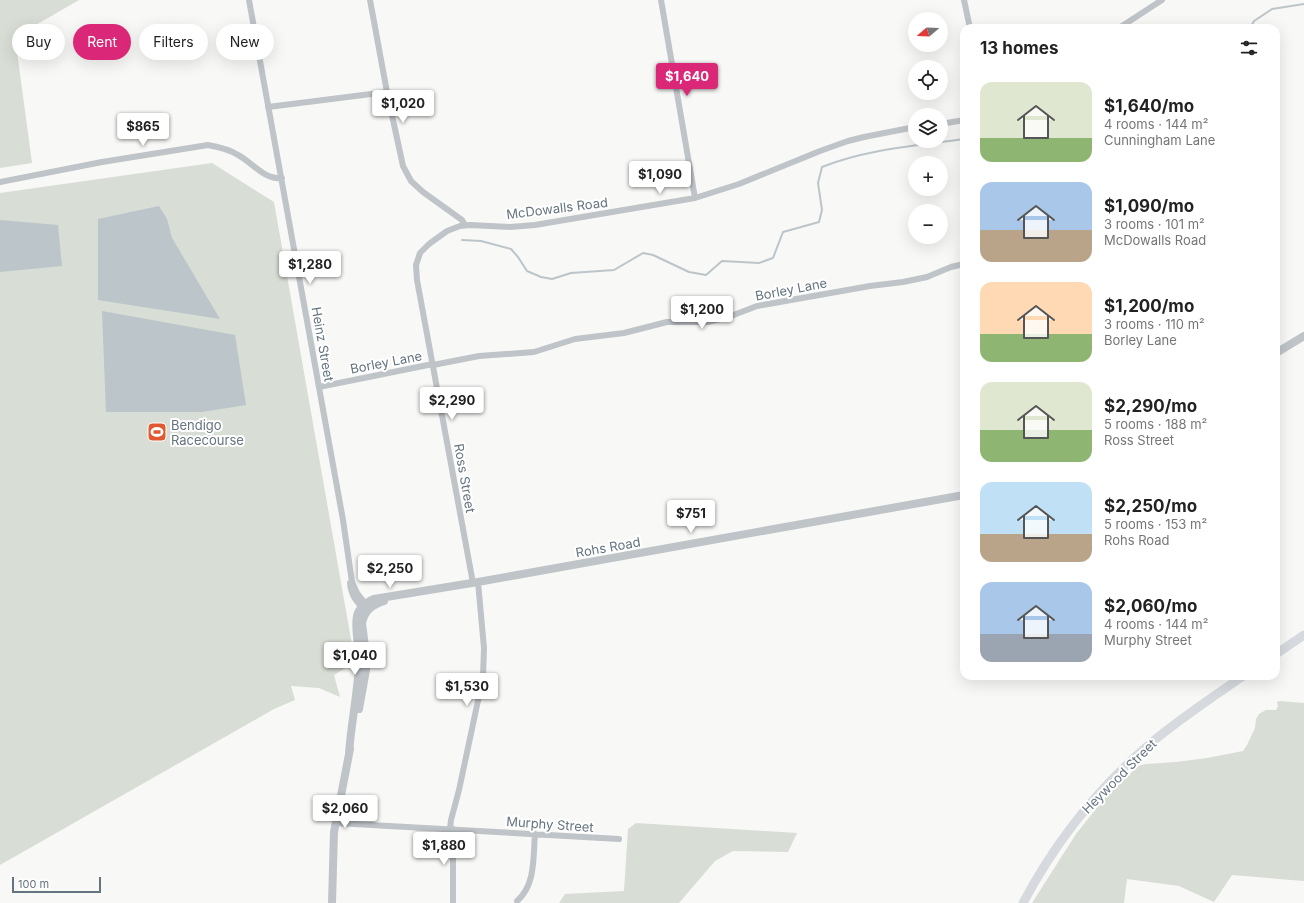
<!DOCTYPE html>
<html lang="en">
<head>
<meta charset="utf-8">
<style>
	body { margin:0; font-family:Inter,sans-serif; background:#f2f2f2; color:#222; height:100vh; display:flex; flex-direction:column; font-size:15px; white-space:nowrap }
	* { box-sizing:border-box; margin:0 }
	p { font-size:13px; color:#767676 }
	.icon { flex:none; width:22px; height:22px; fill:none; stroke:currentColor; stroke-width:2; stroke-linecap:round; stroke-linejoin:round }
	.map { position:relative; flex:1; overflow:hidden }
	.sheet { position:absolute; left:960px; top:24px; width:320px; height:656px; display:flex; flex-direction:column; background:#fff; border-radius:12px; box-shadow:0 4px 16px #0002 }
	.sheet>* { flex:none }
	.banner { position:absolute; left:12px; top:24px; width:380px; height:36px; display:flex; gap:8px }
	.needle { width:26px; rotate:251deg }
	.tools { position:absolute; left:908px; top:12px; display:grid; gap:8px }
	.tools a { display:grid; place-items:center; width:40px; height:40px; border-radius:50%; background:#fff; box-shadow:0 4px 16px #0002; font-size:20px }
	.scale { position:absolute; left:12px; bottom:10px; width:89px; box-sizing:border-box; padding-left:4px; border:2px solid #647480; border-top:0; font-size:11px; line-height:14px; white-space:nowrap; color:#647480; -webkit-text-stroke:3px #fff; paint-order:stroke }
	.price { position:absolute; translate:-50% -34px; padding:0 9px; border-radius:4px; background:#fff; color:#222; font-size:13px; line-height:26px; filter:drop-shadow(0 1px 2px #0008) }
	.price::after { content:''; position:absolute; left:50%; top:24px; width:12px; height:9px; margin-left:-6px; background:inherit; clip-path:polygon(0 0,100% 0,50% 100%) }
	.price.on { background:#db2777; color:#fff }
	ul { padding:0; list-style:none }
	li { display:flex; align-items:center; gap:12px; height:100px; padding:0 20px }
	li span { display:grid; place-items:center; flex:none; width:112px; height:80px; border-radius:12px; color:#555 }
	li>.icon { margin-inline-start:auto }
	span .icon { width:48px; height:48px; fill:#fffc; stroke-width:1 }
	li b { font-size:17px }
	h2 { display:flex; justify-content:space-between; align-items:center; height:48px; padding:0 20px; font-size:17px }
	.tag { padding:0 14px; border-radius:18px; background:#fff; box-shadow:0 4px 16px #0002; font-size:14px; line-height:36px }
	.tag.on { background:#db2777; color:#fff }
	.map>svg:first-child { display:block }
	.green { fill:#d8ddd5 }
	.water { fill:#bbc5ca }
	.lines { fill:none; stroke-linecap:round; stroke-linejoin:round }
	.stream { stroke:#bbc5ca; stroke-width:2 }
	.minor { stroke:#bfc4c8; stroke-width:6 }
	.tertiary { stroke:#bfc4c8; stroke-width:8 }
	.secondary { stroke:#d6dade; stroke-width:9 }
	.labels { text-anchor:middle; stroke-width:4; stroke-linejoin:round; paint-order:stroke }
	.street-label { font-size:13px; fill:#647480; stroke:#fff }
	.poi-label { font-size:13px; fill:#647480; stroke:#fff; text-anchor:start }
</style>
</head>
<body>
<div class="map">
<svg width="1304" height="903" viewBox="0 0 1304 903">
	<rect width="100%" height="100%" fill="#f8f8f6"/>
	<path class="green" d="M0 0H79L15 37 32 163 0 168Z
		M212 163 274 202 355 662 334 675 340 697 319 688 291 686 295 700 274 709 0 865V193Z
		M1279 701 1304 703V881L1232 875 1214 902 1179 886 1127 879 1124 903H1032L1076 834 1103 800 1138 766 1146 764 1176 762 1207 758 1243 751 1247 745 1255 728 1256 719 1259 714 1266 710H1276L1278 706 1277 702Z
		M636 823 797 833 788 852 733 851 715 861 679 903H559L565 894 624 891 628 829Z"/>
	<path class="water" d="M159 206 167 219 172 238 220 319 98 300V219Z
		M0 220 58 225 62 266 0 272Z
		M102 311 235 335 246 405 202 412H106Z"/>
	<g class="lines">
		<path class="stream" d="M1250 28 1254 21 1272 9 1304 4
			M462 240 481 241 511 249 518 257 527 271 541 277 552 279 571 273 614 270 643 253 653 255 689 272 706 275 722 261 759 263 773 258 783 232 819 222 822 210 818 183 822 167C867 149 916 146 964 139"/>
		<path class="minor" d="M249 0 343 520 352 582 357 593 368 607
			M370 0 387 92 403 166 411 181 423 192 462 220 465 225
			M661 0 695 198
			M964 0 970 28
			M1119 28 1162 0
			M268 107 387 92
			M941 124 964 120
			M0 182 102 162 208 145C219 147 229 149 238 155 252 162 265 181 282 178
			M433 365 479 356 534 352 575 339 624 333 667 322H708L731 316 757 306 870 286 903 282 927 277 951 267 964 264
			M319 387 433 364
			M350 583C351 595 356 601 364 610
			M473 583 417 280 416 265 420 253 429 244 447 231 460 226 470 225 510 227 535 225 695 198 739 184 820 151 848 141 864 137 915 127
			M335 823 619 839
			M450 829 451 820 459 790 483 677 484 648 478 582
			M453 829V903
			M517 901C536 885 533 856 535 834"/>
		<path class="tertiary" d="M1276 353 1304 336
			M359 709 366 670V654L362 623C365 610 372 605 384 601
			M349 754C351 723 358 693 359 662 360 647 354 631 357 616 359 608 367 602 374 599L478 582 964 495
			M332 903 334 832 350 749"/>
		<path class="secondary" d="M1276 654 1304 635
			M1023 903C1056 841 1102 783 1157 738 1184 716 1214 696 1243 676"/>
	</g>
	<defs>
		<g id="stadium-square" transform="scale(1)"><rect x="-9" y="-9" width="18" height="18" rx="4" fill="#e0592f" stroke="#fff"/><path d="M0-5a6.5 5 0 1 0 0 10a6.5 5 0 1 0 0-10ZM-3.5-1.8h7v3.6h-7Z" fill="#fff"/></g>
	</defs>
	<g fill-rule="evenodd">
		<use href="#stadium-square" x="157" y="432"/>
	</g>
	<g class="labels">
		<g class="street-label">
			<text transform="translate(557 208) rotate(-7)" y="5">McDowalls Road</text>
			<text transform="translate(791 289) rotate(-11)" y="5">Borley Lane</text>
			<text transform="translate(323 344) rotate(80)" y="5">Heinz Street</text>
			<text transform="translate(386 362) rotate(-11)" y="5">Borley Lane</text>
			<text transform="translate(465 478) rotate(80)" y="5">Ross Street</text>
			<text transform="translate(608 547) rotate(-10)" y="5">Rohs Road</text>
			<text transform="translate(1119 776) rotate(-45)" y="5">Heywood Street</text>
			<text transform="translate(550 824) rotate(4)" y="5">Murphy Street</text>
		</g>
		<g class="poi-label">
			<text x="171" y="430">Bendigo<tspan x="171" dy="15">Racecourse</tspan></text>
		</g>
	</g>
</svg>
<div class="tools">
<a><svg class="needle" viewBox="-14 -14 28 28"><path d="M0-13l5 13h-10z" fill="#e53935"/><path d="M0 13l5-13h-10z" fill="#767676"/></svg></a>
<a><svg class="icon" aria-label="locate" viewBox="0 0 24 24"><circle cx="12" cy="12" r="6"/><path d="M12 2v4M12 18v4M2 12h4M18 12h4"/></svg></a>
<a><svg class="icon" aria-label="layers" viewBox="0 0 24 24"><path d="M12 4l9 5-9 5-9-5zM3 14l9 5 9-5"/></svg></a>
<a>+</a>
<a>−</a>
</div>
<div class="scale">100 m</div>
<b class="price on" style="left:687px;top:97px">$1,640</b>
<b class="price" style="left:403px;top:124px">$1,020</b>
<b class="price" style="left:143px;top:147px">$865</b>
<b class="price" style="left:660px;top:195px">$1,090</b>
<b class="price" style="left:310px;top:285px">$1,280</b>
<b class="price" style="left:702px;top:330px">$1,200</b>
<b class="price" style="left:452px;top:421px">$2,290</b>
<b class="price" style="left:691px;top:534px">$751</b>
<b class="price" style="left:390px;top:589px">$2,250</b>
<b class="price" style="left:355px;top:676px">$1,040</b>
<b class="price" style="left:467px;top:707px">$1,530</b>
<b class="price" style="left:345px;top:829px">$2,060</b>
<b class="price" style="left:444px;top:866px">$1,880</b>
<div class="banner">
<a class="tag">Buy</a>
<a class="tag on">Rent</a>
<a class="tag">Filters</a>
<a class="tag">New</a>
</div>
<section class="sheet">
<h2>13 homes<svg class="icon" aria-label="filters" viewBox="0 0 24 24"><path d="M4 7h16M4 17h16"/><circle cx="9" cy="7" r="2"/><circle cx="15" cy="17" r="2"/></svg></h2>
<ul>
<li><span style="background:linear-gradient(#dfe7d0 70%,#8fb573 0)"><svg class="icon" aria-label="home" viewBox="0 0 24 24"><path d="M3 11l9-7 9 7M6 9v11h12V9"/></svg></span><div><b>$1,640/mo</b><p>4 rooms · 144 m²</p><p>Cunningham Lane</p></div></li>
<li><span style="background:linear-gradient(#a9c7e8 60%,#b9a48a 0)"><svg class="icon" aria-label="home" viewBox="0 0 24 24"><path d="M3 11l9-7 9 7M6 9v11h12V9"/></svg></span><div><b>$1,090/mo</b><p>3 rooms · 101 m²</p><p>McDowalls Road</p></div></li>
<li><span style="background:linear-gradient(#ffd9b3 65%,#8fb573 0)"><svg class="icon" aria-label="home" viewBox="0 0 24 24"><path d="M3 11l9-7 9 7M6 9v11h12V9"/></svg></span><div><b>$1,200/mo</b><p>3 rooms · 110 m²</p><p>Borley Lane</p></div></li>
<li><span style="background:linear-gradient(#dfe7d0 60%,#8fb573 0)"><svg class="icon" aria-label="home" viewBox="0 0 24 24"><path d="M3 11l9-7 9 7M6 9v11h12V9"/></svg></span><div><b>$2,290/mo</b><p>5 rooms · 188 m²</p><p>Ross Street</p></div></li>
<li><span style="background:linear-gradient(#bfe0f5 65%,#b9a48a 0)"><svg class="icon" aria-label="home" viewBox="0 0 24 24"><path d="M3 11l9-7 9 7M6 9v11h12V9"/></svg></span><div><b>$2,250/mo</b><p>5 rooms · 153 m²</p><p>Rohs Road</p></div></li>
<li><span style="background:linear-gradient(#a9c7e8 65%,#9aa5b1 0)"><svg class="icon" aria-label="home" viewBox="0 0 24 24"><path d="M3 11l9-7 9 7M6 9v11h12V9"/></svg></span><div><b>$2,060/mo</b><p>4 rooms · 144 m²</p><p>Murphy Street</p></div></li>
</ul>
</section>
</div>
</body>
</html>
